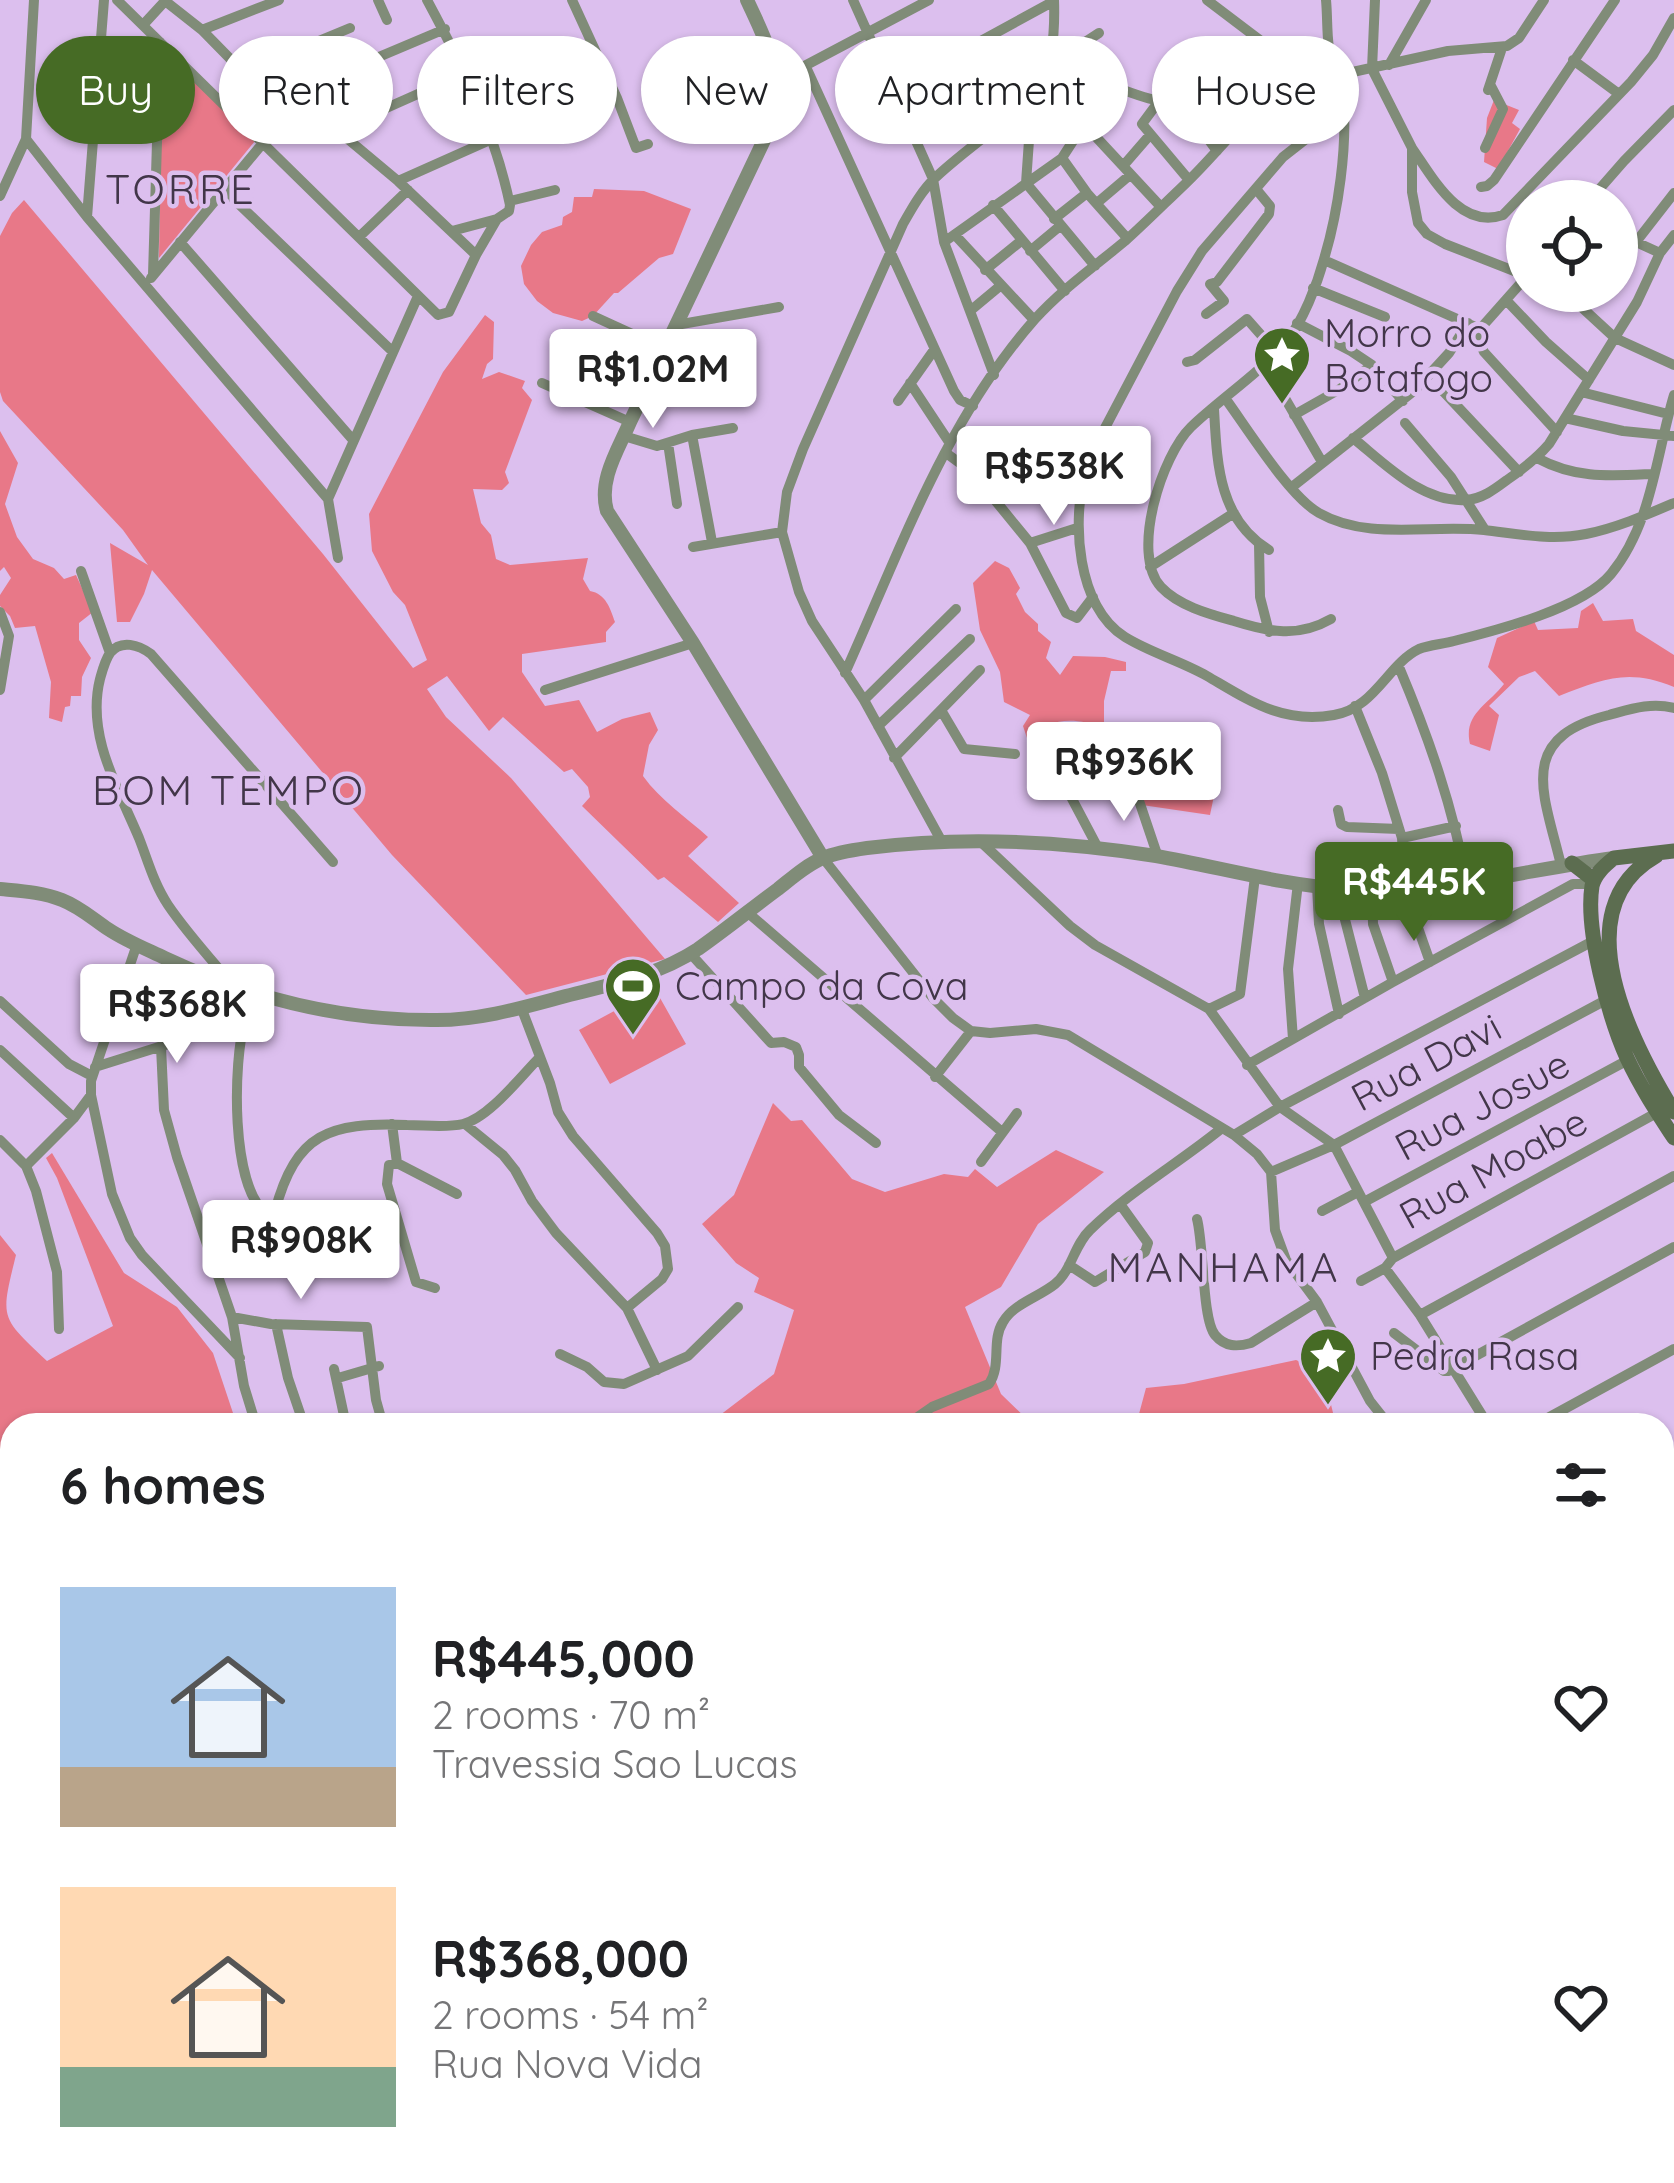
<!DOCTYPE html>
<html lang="en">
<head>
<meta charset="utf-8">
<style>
	body { margin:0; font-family:Quicksand,sans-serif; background:#f6f6f6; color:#202124; height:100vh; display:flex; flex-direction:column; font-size:45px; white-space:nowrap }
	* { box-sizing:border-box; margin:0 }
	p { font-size:39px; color:#757577 }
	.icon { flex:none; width:66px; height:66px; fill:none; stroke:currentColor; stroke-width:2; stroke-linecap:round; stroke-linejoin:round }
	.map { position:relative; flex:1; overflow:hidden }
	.panel { position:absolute; left:0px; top:1413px; width:1674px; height:771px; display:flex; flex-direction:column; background:#fff; border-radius:36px 36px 0 0; box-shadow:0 3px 9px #0004 }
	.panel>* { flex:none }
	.banner { position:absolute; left:36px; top:36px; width:1602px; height:108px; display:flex; gap:24px }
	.buttons { position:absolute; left:1506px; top:180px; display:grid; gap:24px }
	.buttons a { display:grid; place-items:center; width:132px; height:132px; border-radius:50%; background:#fff; box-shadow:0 3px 9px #0004; font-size:60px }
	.price { position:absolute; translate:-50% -102px; padding:0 27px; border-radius:12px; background:#fff; color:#222; font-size:39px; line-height:78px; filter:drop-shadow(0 3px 6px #0008) }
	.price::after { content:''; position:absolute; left:50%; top:72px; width:36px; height:27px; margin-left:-18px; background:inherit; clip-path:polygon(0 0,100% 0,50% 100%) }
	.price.current { background:#466b25; color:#fff }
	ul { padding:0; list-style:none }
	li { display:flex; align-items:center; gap:36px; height:300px; padding:0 60px }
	li span { display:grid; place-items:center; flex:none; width:336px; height:240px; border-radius:0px; color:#555 }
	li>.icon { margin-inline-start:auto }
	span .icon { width:144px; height:144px; fill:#fffc; stroke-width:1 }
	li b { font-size:51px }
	h2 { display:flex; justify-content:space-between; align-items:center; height:144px; padding:0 60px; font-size:51px }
	.chip { padding:0 42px; border-radius:54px; background:#fff; box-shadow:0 3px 9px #0004; font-size:42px; line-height:108px }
	.chip.current { background:#466b25; color:#fff }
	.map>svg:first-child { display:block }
	.green { fill:#e87888 }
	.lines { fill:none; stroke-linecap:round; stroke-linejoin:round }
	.minor { stroke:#808c78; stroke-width:10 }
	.tertiary { stroke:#808c78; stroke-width:14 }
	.secondary { stroke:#5c6d50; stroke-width:15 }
	.labels { text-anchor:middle; stroke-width:9; stroke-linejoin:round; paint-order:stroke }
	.poi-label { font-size:39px; fill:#423649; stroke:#dcbfee; text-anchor:start }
	.street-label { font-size:39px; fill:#423649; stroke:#dcbfee }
	.neighbourhood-label { font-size:42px; letter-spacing:3px; fill:#423649; stroke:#dcbfee }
</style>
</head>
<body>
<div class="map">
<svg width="1674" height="2183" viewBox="0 0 1674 2183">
	<rect width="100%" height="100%" fill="#dcbfee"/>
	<path class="green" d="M162 50 255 141 159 258Z
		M1494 100 1519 110 1512 123 1520 129 1498 169 1484 162 1487 118Z
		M594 189 644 191 691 209 673 254 659 258 618 293H614L593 316 582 321 553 313 537 301 524 284 521 266 531 245 542 232 562 225 563 217 572 212 574 197H592Z
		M24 200 323 554 413 668 427 660 405 605 393 592 372 551 369 514 443 372 485 315 494 322 493 359 487 364 482 379 499 372 525 381 522 388 532 400 505 472 509 483 502 490 473 489 481 523 491 535 496 559 510 565 588 558 583 579 590 591C606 594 610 608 615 622L606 632V642L522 654V672L545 706 579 700 597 732 622 719 650 712 658 730 649 745 643 776C660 800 686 817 708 837L688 856 739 903 718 922 664 877 658 880 582 806 590 797 588 787 572 769 564 772 503 717 489 731 447 676 427 689 446 717 511 778 665 959 526 995 392 855 152 570 144 594 130 622H117L110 543 148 565 123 530 3 401 0 392V236L12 213Z
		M0 431 18 463 5 504 17 537 33 559 54 568 64 579 76 575 93 612 79 623V640L91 658 82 677 81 696H71L70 706 65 707 62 722 49 718 51 682 35 626 15 628 10 616 0 606V595L11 578 4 567 0 571Z
		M995 561 1009 568 1020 588 1016 594 1025 612 1038 624V631L1051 642 1046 658 1060 675 1073 656 1105 657 1126 662V671H1111L1104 701V728C1075 717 1051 717 1027 738L1023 726 1030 715 1004 702 1000 672 980 630 973 583Z
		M1593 603 1603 621 1633 619 1636 631 1674 655V687C1628 668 1603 679 1559 696L1535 671 1519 677 1489 706 1499 715 1490 751 1470 744C1463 714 1488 705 1504 684L1488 667 1497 638 1534 621 1538 630 1578 628 1581 611Z
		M1147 774 1216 786 1210 815 1142 805Z
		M655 989 686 1044 610 1084 579 1030Z
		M773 1103 791 1121 802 1120 852 1179 885 1192 944 1174 968 1177 975 1169 997 1187 1056 1150 1104 1172 1038 1224 1001 1287 965 1307 1001 1394 1033 1425H707L774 1374 794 1310 754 1292 759 1278 736 1263 702 1224 734 1195Z
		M52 1153 124 1273 177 1307 213 1353 237 1425H12V1471L0 1466V1235L16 1255C0 1320 0 1316 47 1361L113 1326 57 1178 46 1158Z
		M295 1229 304 1251 268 1266 259 1245Z
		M1296 1360 1323 1372 1336 1425H1136L1146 1388 1184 1384Z"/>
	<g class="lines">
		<path class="minor" d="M117 0 438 315 449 312 476 255 497 219
			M164 0 202 30 301 131 324 134 337 130 465 73
			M378 0 387 20
			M427 0C462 65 495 132 510 205L509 211 497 219 452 231
			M572 0 617 98 636 148 648 144
			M853 0 933 179 944 242 994 375
			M1207 0 1269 47 1308 69
			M1326 0C1328 20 1326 45 1332 64 1336 75 1342 83 1343 97 1348 145 1338 213 1324 259 1317 285 1303 321 1286 342 1260 373 1220 399 1191 427 1162 455 1130 554 1161 587 1179 606 1209 614 1234 621 1269 632 1298 638 1331 619
			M1375 0 1372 69 1412 148V192L1418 223 1427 234 1445 244 1527 276
			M143 25 165 1
			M202 30 279 0
			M1573 60 1619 94
			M1389 65 1426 0
			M806 67 954 391 960 400 973 406
			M1047 67 1099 33
			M244 72 350 28
			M1339 75 1448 51 1507 46 1519 38 1544 0
			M778 80 929 0
			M893 89 1054 1
			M1041 89C1079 59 1125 98 1166 102 1203 105 1266 80 1303 69
			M1488 90 1502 48
			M1159 101 1142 124 1189 180
			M272 102 445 29
			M1181 102 1217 151
			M1344 119 1320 128 1283 157 1202 251 1177 291 1096 445C1093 453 1088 462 1086 470 1071 520 1077 608 1125 637 1151 653 1181 661 1207 676 1250 701 1282 724 1334 715 1375 708 1388 664 1419 649 1429 645 1443 644 1454 641 1498 630 1583 608 1611 574 1652 524 1656 455 1674 395
			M1084 124 1161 207
			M337 130 398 181 476 255
			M26 139 87 217 328 499
			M1412 148C1433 178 1460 230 1503 215L1631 82 1653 55 1674 18
			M1485 148 1503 109 1491 86
			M1062 158 1087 193 1127 238
			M1123 166 1149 136
			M398 181 508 132 617 98
			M1026 183 1032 98C1053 78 1055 29 1054 0
			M1026 183 1095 266
			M1481 187 1487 186 1494 180 1615 0
			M223 189 392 351
			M0 196 26 139 34 0
			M510 201 555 190
			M1589 201 1624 161 1674 110
			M1097 203 1130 175
			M993 205 1065 291
			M87 217 104 0
			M1054 219 1087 193
			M1617 227 1636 242 1660 253
			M955 235 1034 320
			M359 237 408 190
			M180 242 353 440
			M944 242 1062 158 1084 124 1099 82
			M1030 251 1060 226
			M1324 260 1480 329
			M1617 261 1636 242 1674 193
			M985 270 1021 241
			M153 275 160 42
			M151 278 263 143
			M1313 288 1385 317
			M1564 291 1615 338 1674 365
			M1507 301 1546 342 1589 380
			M970 311 1000 286
			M1206 314 1224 301 1210 284 1217 282 1269 214 1270 206 1256 189
			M593 316 665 349
			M1297 323 1351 351 1372 365 1403 401
			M676 325 779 307
			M1480 329 1479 341 1484 352 1557 432
			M1480 329 1527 276
			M1187 362 1195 360 1247 319 1276 352
			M1264 362 1322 462
			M542 383 630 422
			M910 383 949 442
			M1442 390 1519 472
			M1581 392 1668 414
			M1225 398C1247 428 1289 496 1319 513 1368 541 1431 524 1484 530 1519 534 1551 541 1586 534 1616 528 1646 515 1674 503
			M898 401 934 350
			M1214 409C1217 462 1218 519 1269 550
			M1294 415 1340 389 1372 365
			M1565 418 1623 431 1674 436
			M1405 423 1451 477 1485 530
			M692 435 712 542
			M624 436 657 446 692 435 733 428
			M1353 438C1384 463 1422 503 1466 500 1482 499 1495 489 1507 480 1523 469 1537 458 1549 444L1637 302 1660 253 1674 235
			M668 443 677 504
			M946 453 972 472 1030 543 1066 613 1077 618 1093 597
			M1537 458C1576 479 1609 476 1652 474
			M1292 487 1415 390 1449 353 1468 323
			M1030 543 1077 528
			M1259 544 1260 597 1269 632
			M693 547 782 532
			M338 558 328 499 418 296
			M1150 567 1234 513
			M81 571 110 653
			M0 612 9 636 0 690
			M1399 667C1429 738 1453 807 1467 884
			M845 673C900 551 945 421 1035 319 1061 290 1095 266 1125 241 1145 223 1165 203 1185 184 1234 137 1263 85 1332 66
			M545 690 693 643
			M864 700 956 609
			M1355 706 1382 773 1402 838 1405 891 1430 962
			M941 710 964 749 1015 754
			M878 726 970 639
			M894 758 980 670
			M1131 777 1158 857
			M1070 795 1098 848
			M1338 810 1341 824 1347 827 1399 829
			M1402 838 1456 826
			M942 842 864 700 812 621 799 592 782 532 787 492 803 449 903 224C912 208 922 190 936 177 966 149 1001 126 1032 98
			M981 842 1070 926 1095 945 1209 1009 1280 1107 1334 1145 1393 1258
			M823 858 933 998 953 1018 971 1031 990 1033 1036 1029 1068 1035 1234 1135 1257 1154 1271 1172 1275 1230 1286 1260 1317 1302 1370 1401 1389 1425
			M1561 865C1544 794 1515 738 1609 715 1631 709 1651 702 1674 708
			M1317 886 1319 924 1339 1014
			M1341 889V904L1365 998
			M1372 891 1373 924 1393 982
			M747 912 1002 1132
			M137 944 91 1081V1095L112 1194 130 1238 142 1255 240 1358
			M690 953 771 1043 784 1042 796 1047 799 1055V1067L839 1115 876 1143
			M232 984C210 958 187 933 168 905 154 884 148 861 139 838 118 788 86 735 100 679 102 672 105 660 110 653 121 639 139 645 151 654L333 862
			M258 994C254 1002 248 1011 245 1020 233 1061 230 1188 267 1214L275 1211C296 1133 329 1122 407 1125 425 1125 446 1128 463 1124 489 1118 521 1076 540 1057
			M0 1001 69 1064 92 1076
			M521 1007 550 1083 558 1112 573 1136 657 1233 665 1246 668 1269 662 1279 627 1308
			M1209 1009 1240 994 1255 877
			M1293 1039 1288 969 1298 883
			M161 1047 164 1110 177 1157 232 1317 244 1386 256 1425
			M0 1050 74 1118
			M1247 1065 1393 982 1573 884H1592
			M95 1067 245 1020
			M935 1077 971 1031
			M392 1124 397 1163 457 1194
			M465 1124 503 1155 515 1170 532 1201 556 1233 627 1308 657 1370
			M1234 1135 1280 1107 1595 940
			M0 1140 26 1166 36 1191 57 1272 59 1329
			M981 1162 1017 1113
			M397 1163 389 1165 387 1184 416 1282 435 1288
			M26 1166 74 1118 91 1095
			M1271 1172 1334 1145 1606 1000
			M1364 1202 1628 1060
			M1322 1211 1358 1192
			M1197 1219C1204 1245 1202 1319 1215 1335 1225 1347 1237 1347 1251 1343L1317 1302
			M1069 1265 1095 1282 1145 1252 1148 1243 1120 1204
			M1385 1268 1420 1315 1488 1425
			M1361 1281 1385 1268 1393 1258 1660 1111
			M1420 1315 1674 1176
			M232 1317 271 1324 367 1327 376 1400 383 1425
			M276 1324 288 1378 304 1425
			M1394 1333 1444 1371H1448L1674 1247
			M560 1354 587 1367 604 1382 624 1384 688 1356 738 1307
			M334 1369 346 1425
			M338 1378 379 1366
			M906 1425 932 1407 989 1384C1002 1365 991 1341 1003 1322 1013 1304 1039 1297 1055 1284 1072 1270 1074 1245 1090 1230 1130 1191 1179 1163 1222 1128
			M1535 1425 1674 1349
			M1662 1472 1674 1465
			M0 1534 12 1545
			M1662 1597 1674 1590
			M0 1611 12 1621
			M0 1684 10 1693
			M7 1764 12 1788
			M0 1825 12 1822
			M1662 1986 1674 1992
			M0 2113 12 2110
			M414 2172 415 2183
			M466 2172 467 2183
			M507 2172 508 2183
			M538 2172 542 2183
			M758 2172 760 2183
			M794 2172 796 2183
			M844 2172 846 2183
			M979 2172 981 2183
			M1049 2172 1051 2183
			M1097 2172 1098 2183
			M551 2183 557 2172"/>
		<path class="tertiary" d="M747 0C765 39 784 73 775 117L630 422C618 450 598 480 607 511L693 643 823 858
			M0 889C21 891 42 892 62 900 80 907 93 919 108 929 126 941 146 949 165 958 250 998 342 1021 437 1020 480 1020 521 1008 562 997 609 985 657 976 698 949 725 930 751 909 778 889 792 878 806 865 823 858 835 853 853 850 867 848 962 836 1062 841 1156 856 1219 867 1281 885 1344 889 1437 896 1523 870 1614 858
			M719 2183 722 2172"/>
		<path class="secondary" d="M1674 851 1614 858C1604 866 1595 874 1592 886 1585 930 1609 1018 1627 1058 1640 1086 1657 1112 1674 1138
			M1656 856C1561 910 1633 1045 1674 1112
			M1572 863 1594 880
			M1662 1785 1674 1783
			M147 2172 196 2183
			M50 2183 88 2172
			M608 2183 614 2172"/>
	</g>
	<defs>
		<g id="sight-pin" transform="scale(3)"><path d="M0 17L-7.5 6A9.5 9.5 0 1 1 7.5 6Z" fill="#466b25" stroke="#dcbfee"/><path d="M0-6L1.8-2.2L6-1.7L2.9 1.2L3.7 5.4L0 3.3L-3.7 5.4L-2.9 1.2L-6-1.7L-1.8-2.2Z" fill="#fff"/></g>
		<g id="stadium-pin" transform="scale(3)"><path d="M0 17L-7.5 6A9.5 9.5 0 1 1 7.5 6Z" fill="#466b25" stroke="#dcbfee"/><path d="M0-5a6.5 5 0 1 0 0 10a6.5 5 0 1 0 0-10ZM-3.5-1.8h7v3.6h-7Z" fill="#fff"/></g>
	</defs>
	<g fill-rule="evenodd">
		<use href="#sight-pin" x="1282" y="355"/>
		<use href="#stadium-pin" x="633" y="986"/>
		<use href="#sight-pin" x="1328" y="1356"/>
	</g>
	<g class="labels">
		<g class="poi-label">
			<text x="1324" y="347">Morro do<tspan x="1324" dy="45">Botafogo</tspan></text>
			<text x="675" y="1000">Campo da Cova</text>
			<text x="1370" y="1370">Pedra Rasa</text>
		</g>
		<g class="street-label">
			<text transform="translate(1426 1062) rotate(-28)" y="14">Rua Davi</text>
			<text transform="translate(1482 1105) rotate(-28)" y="14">Rua Josue</text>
			<text transform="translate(1493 1168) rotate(-29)" y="14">Rua Moabe</text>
		</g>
		<g class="neighbourhood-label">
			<text x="181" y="204">TORRE</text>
			<text x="229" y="805">BOM TEMPO</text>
			<text x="1224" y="1282">MANHAMA</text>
		</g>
	</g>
</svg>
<div class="buttons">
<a><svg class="icon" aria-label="locate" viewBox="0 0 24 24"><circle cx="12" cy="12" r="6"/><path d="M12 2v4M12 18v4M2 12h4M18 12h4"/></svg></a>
</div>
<b class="price" style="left:653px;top:431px">R$1.02M</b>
<b class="price" style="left:1054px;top:528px">R$538K</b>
<b class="price" style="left:1124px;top:824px">R$936K</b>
<b class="price current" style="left:1414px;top:944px">R$445K</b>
<b class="price" style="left:177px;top:1066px">R$368K</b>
<b class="price" style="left:301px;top:1302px">R$908K</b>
<div class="banner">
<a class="chip current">Buy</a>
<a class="chip">Rent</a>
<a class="chip">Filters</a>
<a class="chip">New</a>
<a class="chip">Apartment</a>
<a class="chip">House</a>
</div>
<section class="panel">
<h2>6 homes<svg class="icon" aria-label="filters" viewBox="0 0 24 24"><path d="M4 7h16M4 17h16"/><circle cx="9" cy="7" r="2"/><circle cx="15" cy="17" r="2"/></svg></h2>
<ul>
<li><span style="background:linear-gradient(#a9c7e8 75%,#b9a48a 0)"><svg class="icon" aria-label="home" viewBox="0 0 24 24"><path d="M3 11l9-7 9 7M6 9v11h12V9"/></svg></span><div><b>R$445,000</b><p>2 rooms · 70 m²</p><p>Travessia Sao Lucas</p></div><svg class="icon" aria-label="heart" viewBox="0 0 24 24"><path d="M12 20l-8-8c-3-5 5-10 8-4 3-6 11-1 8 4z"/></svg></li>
<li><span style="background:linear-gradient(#ffd9b3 75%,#7fa58c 0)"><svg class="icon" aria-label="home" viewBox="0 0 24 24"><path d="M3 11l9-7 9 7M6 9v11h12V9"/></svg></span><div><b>R$368,000</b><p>2 rooms · 54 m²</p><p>Rua Nova Vida</p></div><svg class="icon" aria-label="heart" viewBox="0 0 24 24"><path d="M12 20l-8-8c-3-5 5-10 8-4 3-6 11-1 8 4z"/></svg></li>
</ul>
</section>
</div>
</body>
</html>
